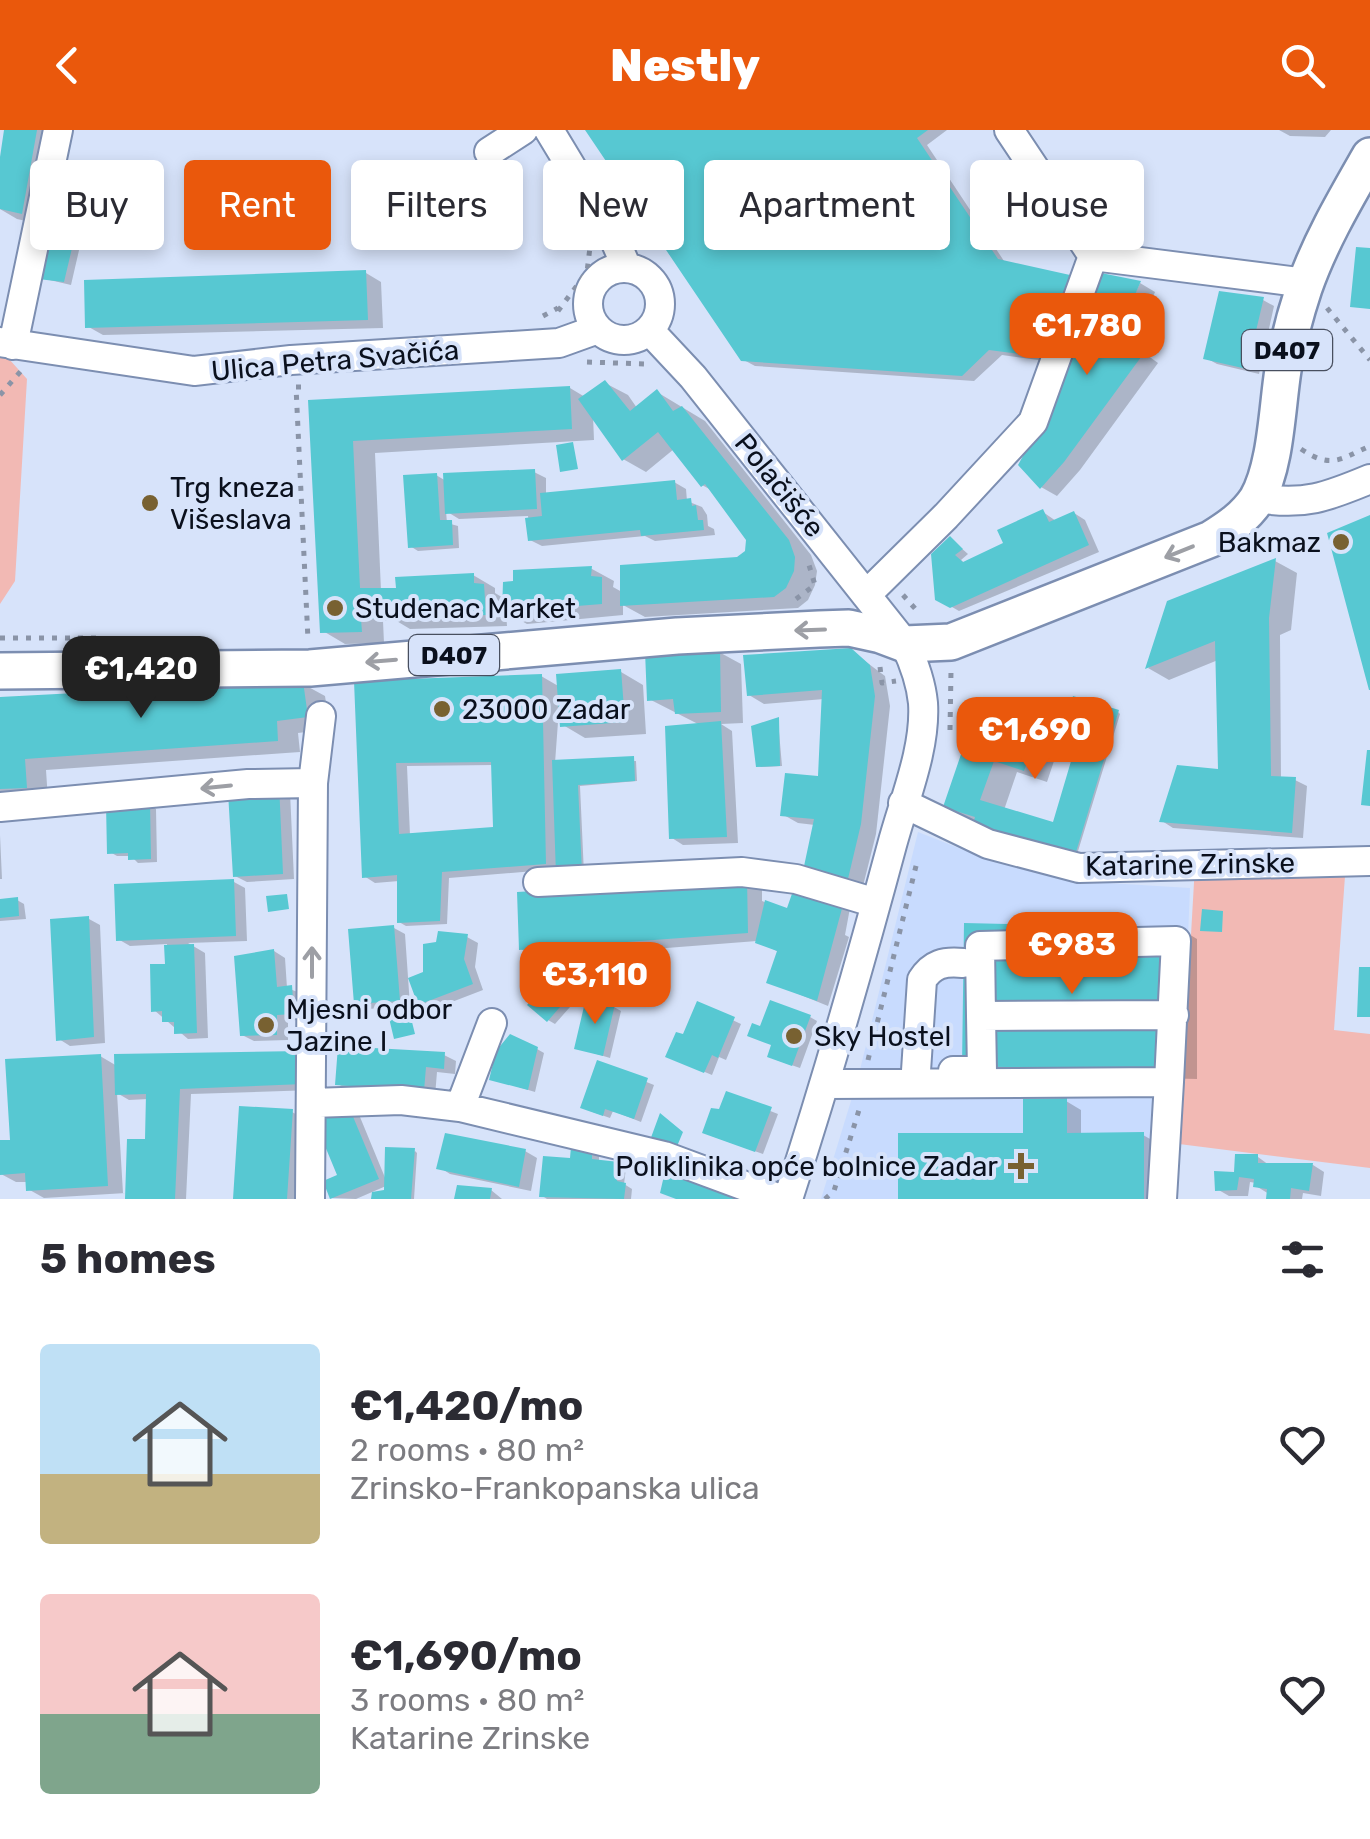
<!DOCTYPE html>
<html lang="en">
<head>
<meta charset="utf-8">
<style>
	body { margin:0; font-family:Rubik,sans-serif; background:#f2f2f3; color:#2b2b33; height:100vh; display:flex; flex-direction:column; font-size:38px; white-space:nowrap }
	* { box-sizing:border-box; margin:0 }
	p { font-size:32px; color:#7c7c81 }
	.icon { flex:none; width:55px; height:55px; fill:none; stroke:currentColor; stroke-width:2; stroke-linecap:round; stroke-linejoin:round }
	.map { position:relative; height:1069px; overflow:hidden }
	.sheet { display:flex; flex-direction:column; background:#fff; flex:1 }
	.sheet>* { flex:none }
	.banner { position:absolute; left:30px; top:30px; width:1310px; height:90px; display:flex; gap:20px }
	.price { position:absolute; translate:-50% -85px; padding:0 22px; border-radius:20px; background:#ea580c; color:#fff; font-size:32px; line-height:65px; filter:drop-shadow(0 2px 5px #0008) }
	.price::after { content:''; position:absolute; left:50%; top:60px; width:30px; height:22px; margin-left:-15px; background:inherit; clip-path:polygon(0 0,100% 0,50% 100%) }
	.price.active { background:#222; color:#fff }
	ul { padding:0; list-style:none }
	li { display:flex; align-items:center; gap:30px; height:250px; padding:0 40px }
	li span { display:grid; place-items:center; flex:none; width:280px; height:200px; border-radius:10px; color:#555 }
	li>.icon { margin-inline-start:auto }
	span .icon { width:120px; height:120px; fill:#fffc; stroke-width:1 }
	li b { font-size:42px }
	h2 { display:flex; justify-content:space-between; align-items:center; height:120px; padding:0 40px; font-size:42px }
	.pill { padding:0 35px; border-radius:10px; background:#fff; box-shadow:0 5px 15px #0003; font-size:35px; line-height:90px }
	.pill.active { background:#ea580c; color:#fff }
	header { display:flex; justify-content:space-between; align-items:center; height:130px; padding:0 40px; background:#ea580c; color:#fff; font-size:45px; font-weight:800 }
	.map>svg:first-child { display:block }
	.built { fill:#c8dbfe }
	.green { fill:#f2b9b4 }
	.shadow { fill:#0003; fill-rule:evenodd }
	.building { fill:#57c8d2; fill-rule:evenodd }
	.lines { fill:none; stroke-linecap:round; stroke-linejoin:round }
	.minor-casing { stroke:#7c8eb1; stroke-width:32 }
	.major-casing { stroke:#7c8eb1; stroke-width:40 }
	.path { stroke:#8a94a7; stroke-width:5; stroke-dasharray:5 8; stroke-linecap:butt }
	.minor { stroke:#fff; stroke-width:28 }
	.major { stroke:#fff; stroke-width:35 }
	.oneway { stroke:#9d9fa5 }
	.poi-dot { fill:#786131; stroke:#d7e3fa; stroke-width:4 }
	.labels { text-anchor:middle; stroke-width:8; stroke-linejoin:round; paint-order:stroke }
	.shield { fill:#d7e3fa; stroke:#484f5f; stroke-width:2.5 }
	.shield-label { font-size:25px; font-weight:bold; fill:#0a101d }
	.street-label { font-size:28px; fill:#0a101d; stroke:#d7e3fa }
	.poi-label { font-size:28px; fill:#0a101d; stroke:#d7e3fa; text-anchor:start }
</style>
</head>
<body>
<header><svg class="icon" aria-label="back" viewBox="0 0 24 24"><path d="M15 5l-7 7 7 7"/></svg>Nestly<svg class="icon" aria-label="search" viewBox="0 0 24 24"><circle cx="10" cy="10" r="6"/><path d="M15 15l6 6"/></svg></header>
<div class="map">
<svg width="1370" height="1069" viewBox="0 0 1370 1069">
	<rect width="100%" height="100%" fill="#d7e3fa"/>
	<path class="built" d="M918 702 984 728 1075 751 1190 758 1177 1069H821L858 948Z"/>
	<path class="green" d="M0 227 9 229 27 249 15 451 0 474Z
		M1346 732 1334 900 1370 904V1038L1179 1014 1195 735Z"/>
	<path class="shadow" d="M7 0H61L44 95 17 89 0 79V43Z
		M588 0H947L927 15 1006 134 1069 147 1080 154 1061 233 1002 225 974 251 755 236 742 229Z
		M1279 0H1331L1325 7 1290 6Z
		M76 99 83 103 71 155 41 148Z
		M366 143 381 152 383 198 103 205 87 196Z
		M1140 153 1155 162 1142 193 1147 225 1158 233 1080 340 1057 366 1041 357Z
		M1263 170 1274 176 1259 244 1217 234 1206 228Z
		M605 253 628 265 637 278 657 262 705 291 811 425 817 441 815 455 808 470 798 478 645 487 623 475V485L527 494 506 482 507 496 410 499 395 490 383 491 384 513 345 514 323 501 311 272 570 258 585 267ZM593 286 623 329 646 342 674 319 702 355 713 361 748 409V422L738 430 622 462 613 457 614 451 592 439 505 469 495 463V458L473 445 381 461 375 323 594 310Z
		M534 342 546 348V365L674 352 686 359 687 371 702 377 707 385 708 396 714 399 715 405 655 411 645 406 542 416 530 410 528 386 459 389 446 381 447 393 458 396 459 418 418 421 410 416 436 345 446 351Z
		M1043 382 1056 391 1074 383 1085 390 1099 422 959 481 938 469 951 409 968 424 961 430 965 434 1006 414Z
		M1275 431 1297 443 1291 500 1280 505 1281 649 1295 650 1307 656 1303 708 1173 698 1162 691 1221 642 1218 530 1169 550 1148 538Z
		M850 520 885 546 890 576 876 704 862 760 821 748 815 695 798 693 782 684 820 648 824 569 764 574 749 565Z
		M719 522 741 534 743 593 721 594 732 601 738 713 683 715 672 708 700 595 649 569Z
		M621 542 643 555 646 604 585 608 558 592 555 633 636 631 637 651 580 656 584 744 558 739 449 748 447 794 406 796 399 792V751L375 753 364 746 356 553 541 546 560 557ZM494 635 495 700 410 705 407 636Z
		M303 554 325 566 330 599 298 603 300 622 46 640 48 670 0 668V569Z
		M1118 582 1120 584 1075 731 969 688 946 676 973 599 1032 619 1054 631 1047 652 1017 642 1004 680 1054 695Z
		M778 590 782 636 761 637 758 635Z
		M290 662 294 749 247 752 235 746 231 664Z
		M149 675 156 679 157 732 138 733 131 726H117L110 722Z
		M0 705 2 749H0Z
		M234 752 245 758 247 811 188 813 205 823 208 908 188 909 154 880 168 836 167 814 130 816 118 809Z
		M747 752 762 760V771L800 786 795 761 850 778 845 805 849 807 828 876 769 852 779 822 757 811 537 828 521 819Z
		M17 770 24 774 26 789 0 791V771Z
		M89 789 100 795 105 913 70 916 59 909Z
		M394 798 405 804 410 876 368 879 356 873Z
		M1182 800 1197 809V949L980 944Z
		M467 807 478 813 475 837 483 860 431 880 420 873 426 843Z
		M274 821 285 828 287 858 303 864 304 889 288 891V910L254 911 242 905Z
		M567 845 585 860 555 894 548 890Z
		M698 874 741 894 726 930 719 927 712 945 676 930Z
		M614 877 621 881 610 928 577 918Z
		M810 887 817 891 800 938 777 930 774 915 762 899Z
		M537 919 544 923 535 962 492 949Z
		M302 924 314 960 191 964 186 1069H126L147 1012 148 969 129 970 117 963 123 1063H126L44 1068 28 1059V1052H16L1 1044 0 1013 12 1012 100 926 117 936Z
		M444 925 456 931 455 944 437 942 435 966 349 960 338 954Z
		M599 933 654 955 641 992 613 981 610 988 590 981Z
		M727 964 778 984 763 1024 712 1006Z
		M1066 971 1081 980V1005H1143L1159 1014 1158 1069H900L1026 1005Z
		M348 980 360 987 386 1050 415 1021 417 1023 414 1069H374L386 1062V1056L356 1069 332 1068 341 1046Z
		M292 982 303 988 298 1069H236Z
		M525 1021 537 1028 531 1061 450 1044 439 1037Z
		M592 1021 599 1026V1032L626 1038 624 1054 632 1059 631 1069H547L541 1065 572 1031Z
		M1258 1027 1269 1035H1313L1324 1042 1321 1066 1303 1063 1302 1069H1268L1269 1064 1256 1056V1053L1250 1052 1248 1066H1229L1217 1059Z
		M491 1060 502 1069H457Z"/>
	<path class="building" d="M4 0H37L22 84 0 79V27Z
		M585 0H928L917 8 998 129 1070 145 1050 228 989 220 962 246 741 231Z
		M49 94 77 97 64 152 38 149Z
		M1356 117 1370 118V179L1350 177Z
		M366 140 368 190 85 198 84 150Z
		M1101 143 1141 151 1127 183 1132 213 1144 223 1064 332 1040 359 1018 335 1053 271Z
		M1219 161 1264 167 1247 239 1203 229Z
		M605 250 630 281 657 259 673 281 682 276 789 410 795 427 794 441 786 458 774 467 620 476V435L737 427 745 421 746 410 705 354 701 357 658 302 622 331 578 269Z
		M570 256 572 299 353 311 360 458H396L395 447 474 443V453L484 454 486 485 361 489 362 502 320 503 308 270Z
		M573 312 578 339 560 342 556 315Z
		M535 339 537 379 445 384 443 343Z
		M437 343 440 390H452L453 415 408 418 403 345Z
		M675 350 677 370 691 368 692 376 696 375 698 390H703L704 400 641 406 640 400 528 411 525 388 542 386 540 363Z
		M1043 379 1049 392 1074 381 1089 415 950 478 935 470 931 424 950 406 963 419 955 425 963 432 1003 413 997 400Z
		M1370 385V560H1369L1327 403Z
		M1276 428 1269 488 1271 646 1296 647 1292 703 1159 692 1177 635 1218 639 1215 511 1145 539 1167 471Z
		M592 436 591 446 602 447V474L502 482 503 452 513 451V440Z
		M851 518 870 535 875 566 861 694 847 753 803 741 814 689 780 686 785 643 818 646 822 560 747 566 743 525Z
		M720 519 721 582 675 584 673 569 647 571 645 521Z
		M621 539 625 592 560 597 556 544Z
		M542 544 546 734 442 742 440 791 397 793V745L362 748 354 551ZM491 632 493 697 399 704 396 633Z
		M303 551 308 587 277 591 278 611 25 629 27 658 0 659V567Z
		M1073 566 1119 580 1073 732 971 701 975 687 943 677 971 595 1033 616 1024 641 994 631 980 670 1053 692 1077 611 1061 606Z
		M779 587 780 636 756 637 751 596Z
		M721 591 727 707 669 709 665 596Z
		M1367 620H1370V676L1361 675Z
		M634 626 635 651 578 655 582 743 556 744 552 630Z
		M279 653 283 744 233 747 228 662Z
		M150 672 151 729 128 730V723L107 724 106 674Z
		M234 749 236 806 116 811 114 754Z
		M747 749 748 803 519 820 517 762Z
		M794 758 844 771 817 871 766 853 777 821 755 813 765 770 787 778Z
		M287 764 289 779 268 782 266 766Z
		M18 767 19 786 0 788V769Z
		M1202 779 1223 781 1222 802 1200 801Z
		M89 786 94 907 56 911 50 789Z
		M964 793 1182 798V941L962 936Z
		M394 795 400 871 354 874 348 799Z
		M438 801 468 804 464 829 473 854 418 875 408 848 423 842V814L436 812Z
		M194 814 197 903 174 904V892H162V881L151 882 150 834H165L164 815Z
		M274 819 277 857 292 855 294 884 277 885V905L240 906 234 826Z
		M1359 837H1370V887H1357Z
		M560 838 579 855 547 892 527 875Z
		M586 868 615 874 603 926 574 919Z
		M770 870 811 885 792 936 767 927 771 915 747 906 752 893 760 896Z
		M697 871 735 887 718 928 712 925 704 943 665 927 676 902 683 904Z
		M410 884 415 904 394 909 389 888Z
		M510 904 538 917 528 960 489 950 496 921Z
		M338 916 445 922 444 939 426 937 424 961 335 955Z
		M303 921 304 954 180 959 175 1069H125L127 1009H145L146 964 115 965 114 924Z
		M101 924 108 1056 26 1061 25 1043 0 1045V1010H10L5 929Z
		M597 930 648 948 634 989 605 979 603 986 580 978Z
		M726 961 772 977 755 1022 702 1003 711 978 719 979Z
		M1067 968V1003L1144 1002V1069H898V1003H1023V969Z
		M239 976 293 979 287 1069H233Z
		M349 977 379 1049 330 1069 323 1051 337 1045 315 992Z
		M660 983 683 1002 675 1021 649 1013Z
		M445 1003 526 1019 519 1057 436 1039Z
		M385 1017 415 1018 411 1069H371L372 1062 384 1060Z
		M571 1017 592 1019V1029L619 1032 617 1051 626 1053 624 1069 539 1067 543 1026 570 1028Z
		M1235 1024H1258V1033H1313L1309 1061 1291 1058 1290 1069H1266L1267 1059 1253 1057 1254 1049 1239 1047 1237 1060 1215 1061 1214 1041 1234 1042Z
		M666 1037 750 1069H676L660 1063Z
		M457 1055 492 1058 490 1069H454Z"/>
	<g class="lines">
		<g class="minor-casing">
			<path id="minor" d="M549 0 613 106 627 138
				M1009 0 1093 126 1306 153
				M489 22 523 0
				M588 174a36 36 0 1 1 72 0a36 36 0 1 1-72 0Z
				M649 200 693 247 905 514C914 533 921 552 923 573 926 619 904 670 892 715 860 834 826 952 788 1069
				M0 212 194 241 291 230 559 213 598 199
				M13 215 58 0
				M1257 368C1304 376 1327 367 1370 349
				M866 465 946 386 1033 292 1093 126
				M903 673 988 714 1079 738 1370 731
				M0 677 248 654 313 653
				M538 752 742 742 796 749 876 773
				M492 893 460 977 664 1026 780 1069
				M916 941 922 850C932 834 944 831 963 833
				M953 941H982L981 886
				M825 954 1169 952 1176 811 980 816 981 886 1174 885
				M312 973 401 970 460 977
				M310 1069 313 653 321 586
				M1162 1069 1169 952"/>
		</g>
		<g class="major-casing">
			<path id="major" d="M0 541 310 538 677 506 819 499 849 498 881 505 905 514 951 512 1211 409C1229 398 1245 387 1257 369 1276 336 1277 278 1283 240 1288 212 1295 185 1304 158 1320 112 1346 68 1370 26"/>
		</g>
		<path class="path" d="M1327 178 1370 230
			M558 181 587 142 590 117
			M543 186 558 178
			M587 232 646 234
			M301 257H296L308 510
			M0 265 21 241
			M1301 319C1331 339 1339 330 1370 316
			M903 465 919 483
			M796 469 815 455 809 435
			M0 508H98
			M880 537 882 553 896 551
			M950 600 951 541
			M868 930 917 732
			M825 1069 834 1061 859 980"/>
		<use href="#minor" class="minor"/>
		<use href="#major" class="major"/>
	</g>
	<defs><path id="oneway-shaft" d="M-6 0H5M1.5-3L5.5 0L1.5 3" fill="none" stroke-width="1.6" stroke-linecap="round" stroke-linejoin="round" transform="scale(2.5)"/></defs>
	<g class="oneway">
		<use href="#oneway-shaft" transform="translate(1179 422) rotate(158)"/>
		<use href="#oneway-shaft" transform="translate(810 500) rotate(178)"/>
		<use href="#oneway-shaft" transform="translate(381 531) rotate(175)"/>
		<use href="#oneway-shaft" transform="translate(216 657) rotate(174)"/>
		<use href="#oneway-shaft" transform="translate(312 832) rotate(-90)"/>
	</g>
	<g class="poi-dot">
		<circle cx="150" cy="373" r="10"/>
		<circle cx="1341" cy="412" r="10"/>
		<circle cx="335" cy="478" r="10"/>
		<circle cx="442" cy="579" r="10"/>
		<circle cx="266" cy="895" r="10"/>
		<circle cx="794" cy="906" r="10"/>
		<path d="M1016 1021h10v10h10v10h-10v10h-10v-10h-10v-10h10z"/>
	</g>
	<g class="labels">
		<g class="shield">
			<rect x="1242" y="200" width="90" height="40" rx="8"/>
			<rect x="409" y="505" width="90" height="40" rx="8"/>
		</g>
		<g class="shield-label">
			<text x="1287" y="229">D407</text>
			<text x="454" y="534">D407</text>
		</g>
		<g class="street-label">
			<text transform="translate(335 230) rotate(-5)" y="10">Ulica Petra Svačića</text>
			<text transform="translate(780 355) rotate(51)" y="10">Polačišće</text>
			<text transform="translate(1190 734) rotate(-1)" y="10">Katarine Zrinske</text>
		</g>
		<g class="poi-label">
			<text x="170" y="367">Trg kneza<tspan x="170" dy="32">Višeslava</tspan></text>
			<text x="1321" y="422" text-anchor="end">Bakmaz</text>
			<text x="355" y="488">Studenac Market</text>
			<text x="462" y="589">23000 Zadar</text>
			<text x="286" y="889">Mjesni odbor<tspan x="286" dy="32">Jazine I</tspan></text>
			<text x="814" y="916">Sky Hostel</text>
			<text x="998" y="1046" text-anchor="end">Poliklinika opće bolnice Zadar</text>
		</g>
	</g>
</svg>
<b class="price" style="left:1087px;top:248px">€1,780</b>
<b class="price active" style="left:141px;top:591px">€1,420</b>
<b class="price" style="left:1035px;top:652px">€1,690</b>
<b class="price" style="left:1072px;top:867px">€983</b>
<b class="price" style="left:595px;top:897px">€3,110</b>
<div class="banner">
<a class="pill">Buy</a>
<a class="pill active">Rent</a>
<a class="pill">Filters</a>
<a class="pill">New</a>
<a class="pill">Apartment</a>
<a class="pill">House</a>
</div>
</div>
<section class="sheet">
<h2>5 homes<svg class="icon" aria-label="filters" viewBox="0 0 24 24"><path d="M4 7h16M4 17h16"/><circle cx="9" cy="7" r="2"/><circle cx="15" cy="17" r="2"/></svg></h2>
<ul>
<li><span style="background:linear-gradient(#bfe0f5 65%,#c2b280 0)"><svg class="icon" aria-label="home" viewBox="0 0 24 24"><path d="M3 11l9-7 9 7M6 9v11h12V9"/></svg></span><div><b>€1,420/mo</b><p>2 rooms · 80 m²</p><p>Zrinsko-Frankopanska ulica</p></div><svg class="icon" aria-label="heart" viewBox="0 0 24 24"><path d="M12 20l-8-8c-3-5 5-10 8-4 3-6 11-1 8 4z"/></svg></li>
<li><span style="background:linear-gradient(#f6c9c9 60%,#7fa58c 0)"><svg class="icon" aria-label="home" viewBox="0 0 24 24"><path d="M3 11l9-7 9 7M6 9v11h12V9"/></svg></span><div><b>€1,690/mo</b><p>3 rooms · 80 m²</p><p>Katarine Zrinske</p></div><svg class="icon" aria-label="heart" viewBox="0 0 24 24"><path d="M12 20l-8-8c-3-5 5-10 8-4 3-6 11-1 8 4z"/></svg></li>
</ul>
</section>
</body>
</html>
